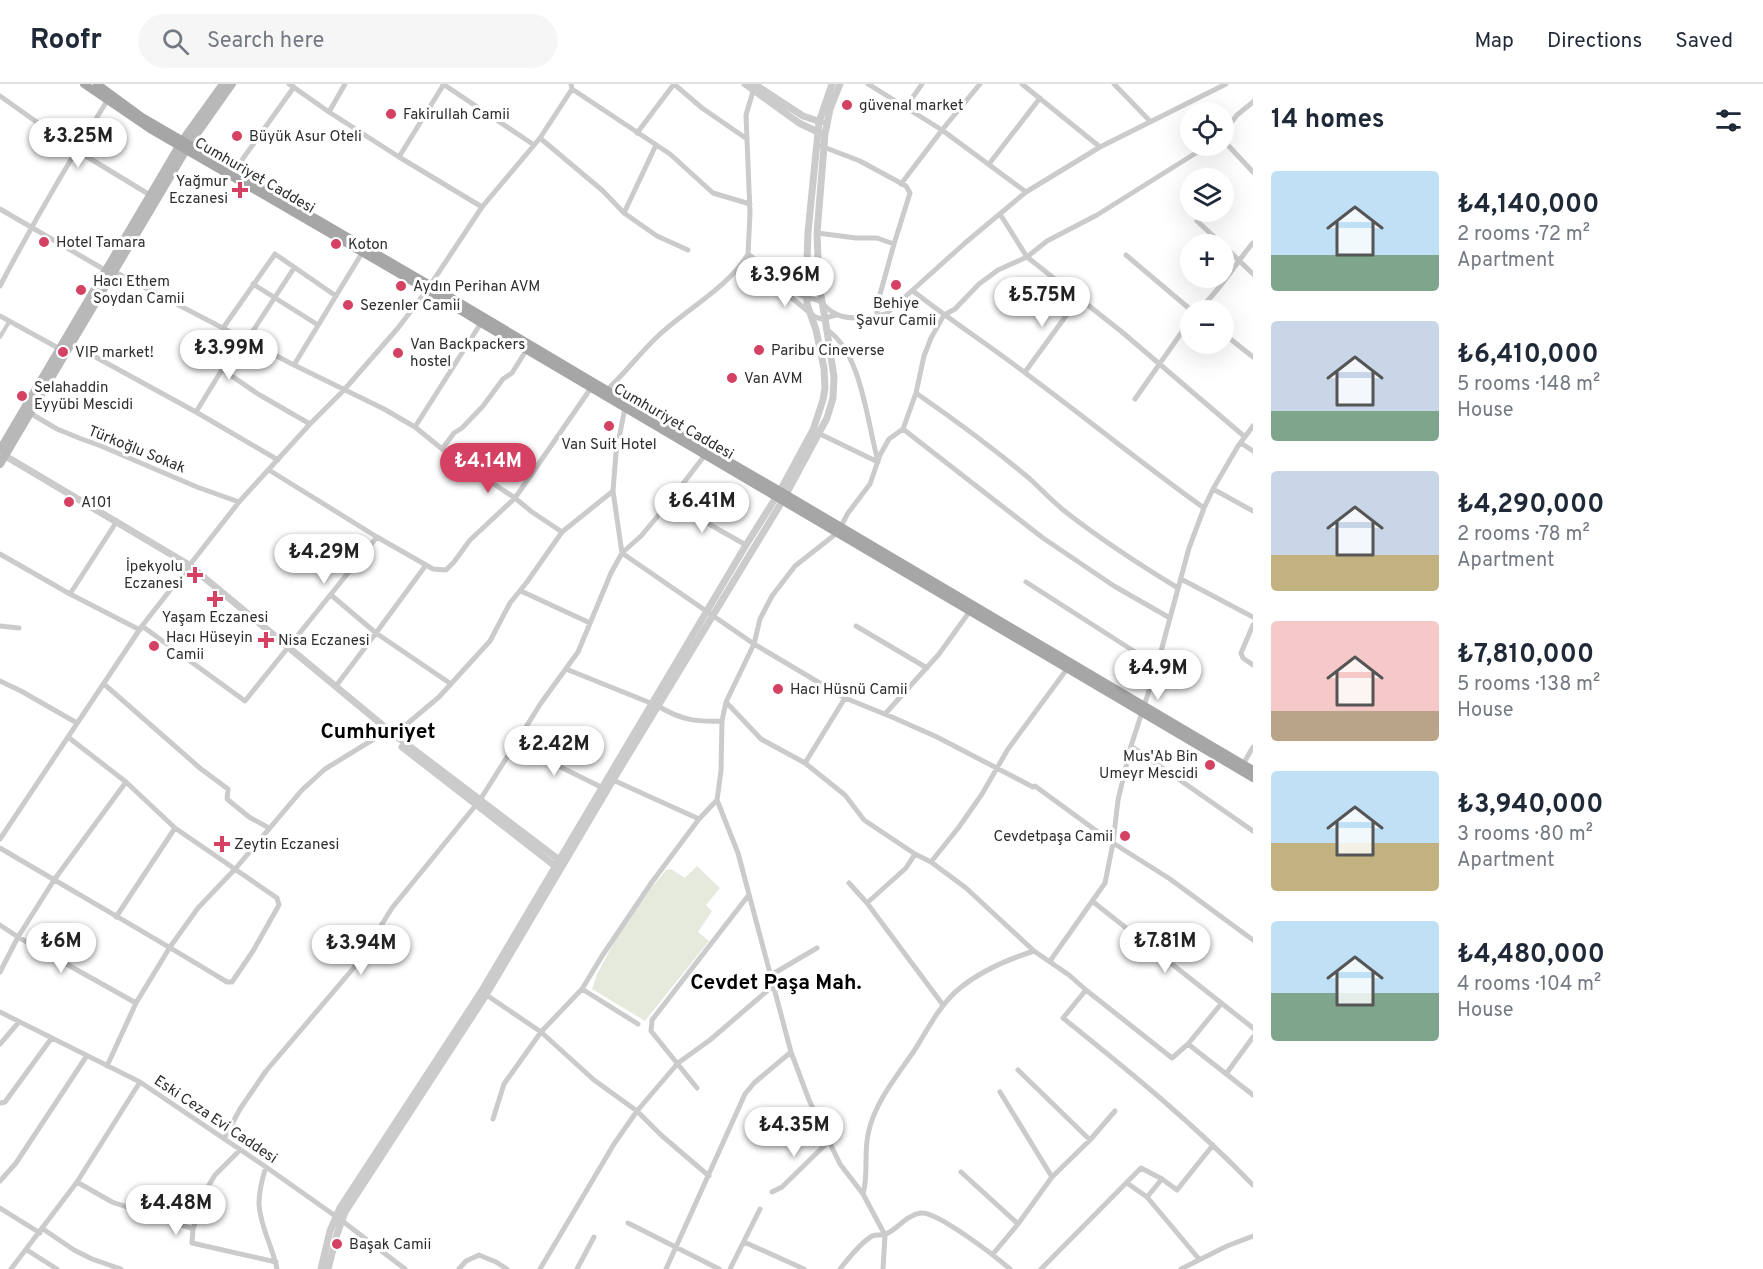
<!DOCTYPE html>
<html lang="en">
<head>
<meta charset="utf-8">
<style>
	body { margin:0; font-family:Overpass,sans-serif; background:#f6f6f7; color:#1f2937; height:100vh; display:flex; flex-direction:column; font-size:22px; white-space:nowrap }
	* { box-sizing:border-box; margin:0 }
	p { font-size:20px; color:#747a83 }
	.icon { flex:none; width:33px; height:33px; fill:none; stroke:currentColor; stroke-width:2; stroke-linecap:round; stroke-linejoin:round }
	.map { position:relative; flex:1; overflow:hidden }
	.side { display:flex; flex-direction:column; background:#fff; width:510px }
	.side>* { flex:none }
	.buttons { position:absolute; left:1180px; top:18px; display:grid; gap:12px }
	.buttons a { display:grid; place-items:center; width:54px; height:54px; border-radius:50%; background:#fff; box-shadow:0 6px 24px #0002; font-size:30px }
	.price { position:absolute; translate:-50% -51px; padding:0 14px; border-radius:21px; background:#fff; color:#222; font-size:20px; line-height:39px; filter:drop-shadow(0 2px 3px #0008) }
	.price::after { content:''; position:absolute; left:50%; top:36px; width:18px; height:14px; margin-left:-9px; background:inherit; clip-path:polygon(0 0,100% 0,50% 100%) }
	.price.selected { background:#d44162; color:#fff }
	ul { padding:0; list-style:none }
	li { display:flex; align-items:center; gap:18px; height:150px; padding:0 18px }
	li span { display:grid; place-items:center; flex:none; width:168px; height:120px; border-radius:6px; color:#555 }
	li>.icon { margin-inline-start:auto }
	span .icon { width:72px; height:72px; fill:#fffc; stroke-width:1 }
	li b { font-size:26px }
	h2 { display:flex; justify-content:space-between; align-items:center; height:72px; padding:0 18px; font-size:26px }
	header { display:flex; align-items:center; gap:36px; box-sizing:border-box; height:84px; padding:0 30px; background:#fff; border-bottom:2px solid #e0e1e3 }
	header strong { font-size:28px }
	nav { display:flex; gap:33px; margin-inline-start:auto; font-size:21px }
	.search { width:420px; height:54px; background:#f6f6f7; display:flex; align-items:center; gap:15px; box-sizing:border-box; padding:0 21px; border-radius:33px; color:#747a83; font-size:22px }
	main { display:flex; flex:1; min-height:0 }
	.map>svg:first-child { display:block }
	.green { fill:#e6eadd }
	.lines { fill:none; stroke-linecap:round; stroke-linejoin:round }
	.pedestrian { stroke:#cbcbcb; stroke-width:4 }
	.minor { stroke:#cbcbcb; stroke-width:5 }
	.tertiary { stroke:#cbcbcb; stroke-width:7 }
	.secondary { stroke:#b8b8b8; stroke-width:8 }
	.primary { stroke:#a6a6a6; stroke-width:8 }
	.poi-dot { fill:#d44162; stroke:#fff; stroke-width:2 }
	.labels { text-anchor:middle; stroke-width:6; stroke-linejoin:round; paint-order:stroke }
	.poi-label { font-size:15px; fill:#2e2e2e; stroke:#fff; text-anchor:start }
	.street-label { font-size:15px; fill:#2e2e2e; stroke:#fff }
	.district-label { font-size:21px; font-weight:bold; fill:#000; stroke:#fff }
</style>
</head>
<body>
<header>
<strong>Roofr</strong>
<div class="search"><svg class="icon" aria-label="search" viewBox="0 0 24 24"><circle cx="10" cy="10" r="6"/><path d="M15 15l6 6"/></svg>Search here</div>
<nav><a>Map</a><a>Directions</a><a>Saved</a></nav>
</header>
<main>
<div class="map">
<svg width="1253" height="1185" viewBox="0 0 1253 1185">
	<rect width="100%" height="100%" fill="#fff"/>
	<path class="green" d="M697 782 720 804 706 821 712 827 698 848 709 857 645 937 592 905 597 890 616 855 649 807 666 786 671 785 685 794Z"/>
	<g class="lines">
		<path class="pedestrian" d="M0 253 9 238"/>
		<path class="minor" d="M289 0 329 28
			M345 0 329 28 399 73 482 123
			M443 0 534 61
			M674 0 702 24 747 55
			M868 0 942 46 1026 108
			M1022 0 1100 63
			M1114 0 1150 37
			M572 5 670 70 713 109 750 120
			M0 12 76 66 150 111
			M906 23 922 0
			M1224 48 1237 31 1253 18
			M637 49 674 0
			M540 54 603 107 624 129 657 152 688 166
			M1224 57 1253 88
			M821 62 860 77 906 102 910 109 894 160 877 221V232
			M399 73 444 0
			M989 80 1040 14
			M234 87 294 3
			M901 100 942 46 980 0
			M0 125 105 186
			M624 129 656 61
			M1000 130 1027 173 1122 248 1245 353
			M1197 137 1222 160
			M817 149 856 154H877L894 160
			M1224 162 1253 190
			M748 170 801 211C807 215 812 214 819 217 824 220 828 226 834 229 847 237 871 234 886 230L965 159 1026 108 1100 63 1226 0
			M1126 171 1191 226
			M745 176 815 233 822 235 836 231
			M113 187 294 281 384 325 415 343 447 369 515 414 591 304
			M253 200 318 241
			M0 202C33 139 69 77 107 17
			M913 207C950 236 990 262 1028 291 1087 335 1144 381 1204 424
			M1198 226C1220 207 1234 181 1253 159
			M0 232 60 265
			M223 244 275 170 336 212
			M826 245C862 268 867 339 878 377
			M1224 250 1253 273
			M247 256 294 184
			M70 259 196 328 278 376
			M294 281 362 169
			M223 286 258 310 310 340
			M1025 288 1079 214
			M607 306C625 289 640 269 658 252 684 227 731 201 748 170L750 129 746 31 754 4
			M916 309C955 336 993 364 1030 395 1042 406 1054 419 1067 429 1102 456 1140 481 1178 504
			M1135 315 1191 235
			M625 324 616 369 613 407 622 469 754 560 845 614 892 633 937 653 1033 703 1035 702 1113 759 1170 795 1253 856
			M196 328 242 253
			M30 329 57 345 79 354 101 362 197 403 239 418
			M415 343 481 239
			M903 345 1043 454 1114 502 1170 534
			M820 350 878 378
			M1241 359 1253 367
			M442 365 454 349 462 344 483 322 503 295 512 289 527 265
			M1213 405 1253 427
			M670 418 746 461
			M841 442 848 429 870 400 880 371 889 355 903 345 916 309 924 272 931 254 944 231 955 225 979 200 998 186 1027 173 1047 157 1097 131 1207 62
			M562 448 613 407
			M837 449 795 482 772 512 760 535 754 560 726 618 722 637 721 687 717 716 738 769 791 968 809 1016 840 1080 863 1110 885 1151 883 1185
			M0 470 70 510 140 546
			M1181 495 1253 533
			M1026 498 1157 582
			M521 507 590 539
			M70 510 117 437
			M331 511 376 549 426 481
			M1253 541 1241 569 1243 574 1253 581
			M0 542 19 544
			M142 542 245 617 377 453
			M856 542 927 584
			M566 585 653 620
			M0 597 21 607 77 639
			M104 600 201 685 228 705 227 715 249 733 269 744
			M336 602 376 549 451 600
			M726 618 761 655 805 679 845 711 864 736 915 770 931 778 966 804 1034 867
			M658 622C681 636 696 638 722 637
			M885 630 939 570 970 527
			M516 661 603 704
			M1131 662 1253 747
			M805 679 845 614
			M1242 682 1253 663
			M613 696 699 735
			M0 755 142 542 239 418 310 340 344 306 398 244 427 206 482 123 540 54 572 5 571 0
			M0 764C76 809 152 852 227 898H232L253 867 279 821 277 814 175 744 126 698 68 653
			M931 778 959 743 982 710 1008 665 1067 585
			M849 799 867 819 943 921
			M1092 817 1253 944
			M867 819 906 784 915 770
			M116 833 175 744
			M0 841 18 853 136 919
			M1050 877 1105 799 1113 759 1118 716 1131 662 1157 582 1189 464 1204 424 1213 405 1238 362 1253 342
			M0 888 18 853 54 796 126 698
			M771 891 817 864
			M582 905 638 940
			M1086 906 1063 934C1129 987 1194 1040 1253 1101
			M485 910 541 948 594 996 637 1027 661 1051 709 1092
			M0 928 140 998 266 1083 341 1136 405 1185
			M0 960 18 939
			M1188 960 1253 1011
			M107 982 136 919 170 863 198 824 236 784 302 706 325 685 379 652 392 649 401 645 439 613 490 557 510 519 527 498 562 448 532 428 515 414 470 456 454 478 446 486 433 485 377 453 269 386
			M1018 986 1090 1056
			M1226 990 1253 953
			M697 1004 651 947 652 936 748 812
			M1000 1008 1052 1093
			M0 1019 5 1018 51 955
			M493 1035 504 1000 541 948 582 905 602 872 652 798 699 735 717 716
			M224 1055 240 1025 266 987 357 880 392 824 480 716 541 619 578 568 611 489 622 469 641 452 662 427 705 371
			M266 1083C262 1095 259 1107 259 1120 260 1143 273 1163 277 1185
			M961 1088 1018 1140
			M1162 1095 1177 1106 1213 1061
			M0 1097 16 1079 86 973
			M77 1098 112 1118 193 1145 192 1159 276 1178
			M1127 1099 1147 1113 1199 1175
			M772 1108 782 1103 829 1057
			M863 1110C869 1089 863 1068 869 1046 876 1017 897 992 914 967 928 945 940 920 960 904 981 887 1009 875 1034 867L1069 891 1086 906 1172 974 1188 960 1221 920
			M0 1124 40 1149
			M628 1139 719 1185
			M43 1145 74 1166 92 1175 121 1185
			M193 1145 207 1104 215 1091 240 1066
			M744 1158 804 1185
			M27 1166 57 1185
			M993 1170 1018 1140 1052 1093 1090 1056 1115 1027
			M11 1185 77 1098 140 998
			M459 1185 466 1177 479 1171 496 1178 507 1185
			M540 1185 614 1060 637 1027 678 979 710 956 774 901
			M577 1185 594 1153
			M666 1185 745 1010 754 999 791 968
			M730 1185 760 1125
			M840 1185C849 1174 859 1160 872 1152 876 1150 881 1152 886 1150 898 1145 906 1131 921 1129 937 1127 996 1173 1010 1185
			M1041 1185 1141 1084 1162 1095 1147 1113
			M1181 1185 1227 1162 1253 1152"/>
		<path class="tertiary" d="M745 0 799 39 820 49
			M754 0 803 32 821 38
			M2 370 189 481 392 649 562 778
			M402 663 559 785
			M321 1185 330 1147 340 1124 481 908 746 461 780 407 813 346 823 316 825 304 824 284 816 246 807 220V177L808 148 819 38 832 0
			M328 1185 337 1150 345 1128 486 911 613 696 783 416 827 334 833 314 834 293 825 234 819 201 817 149 825 50 830 25 840 0"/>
		<path class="secondary" d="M0 366 182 57 223 0
			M0 380 189 61 232 0"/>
		<path class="primary" d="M84 0 150 45 427 206 481 239 1253 694
			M97 0 142 33 430 201 632 321 787 411 1253 686"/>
	</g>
	<g class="poi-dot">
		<circle cx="847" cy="21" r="6"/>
		<circle cx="391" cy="30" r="6"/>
		<circle cx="237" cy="52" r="6"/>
		<path d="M237 97h6v6h6v6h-6v6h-6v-6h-6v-6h6z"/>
		<circle cx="44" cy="158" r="6"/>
		<circle cx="336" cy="160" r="6"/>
		<circle cx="896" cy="201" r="6"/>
		<circle cx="401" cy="202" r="6"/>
		<circle cx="81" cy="206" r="6"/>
		<circle cx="348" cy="221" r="6"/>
		<circle cx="759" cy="266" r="6"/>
		<circle cx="63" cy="268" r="6"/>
		<circle cx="398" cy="269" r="6"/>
		<circle cx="732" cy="294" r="6"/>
		<circle cx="22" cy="312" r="6"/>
		<circle cx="609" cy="342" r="6"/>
		<circle cx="69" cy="418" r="6"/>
		<path d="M192 482h6v6h6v6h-6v6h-6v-6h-6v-6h6z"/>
		<path d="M212 506h6v6h6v6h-6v6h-6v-6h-6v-6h6z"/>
		<path d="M263 547h6v6h6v6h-6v6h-6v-6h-6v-6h6z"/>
		<circle cx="154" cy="562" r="6"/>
		<circle cx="778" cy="605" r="6"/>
		<circle cx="1210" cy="681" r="6"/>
		<circle cx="1125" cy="752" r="6"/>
		<path d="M219 751h6v6h6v6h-6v6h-6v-6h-6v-6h6z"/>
		<circle cx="337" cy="1160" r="6"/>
	</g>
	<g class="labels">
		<g class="poi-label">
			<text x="859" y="26">güvenal market</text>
			<text x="403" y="35">Fakirullah Camii</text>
			<text x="249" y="57">Büyük Asur Oteli</text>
			<text x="228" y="102" text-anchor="end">Yağmur<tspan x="228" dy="17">Eczanesi</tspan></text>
			<text x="56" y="163">Hotel Tamara</text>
			<text x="348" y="165">Koton</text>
			<text x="93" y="202">Hacı Ethem<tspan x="93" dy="17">Soydan Camii</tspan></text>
			<text x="413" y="207">Aydın Perihan AVM</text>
			<text x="896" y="224" text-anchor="middle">Behiye<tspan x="896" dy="17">Şavur Camii</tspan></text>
			<text x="360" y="226">Sezenler Camii</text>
			<text x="410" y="265">Van Backpackers<tspan x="410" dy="17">hostel</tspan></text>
			<text x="771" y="271">Paribu Cineverse</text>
			<text x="75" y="273">VIP market!</text>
			<text x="744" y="299">Van AVM</text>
			<text x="34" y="308">Selahaddin<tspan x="34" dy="17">Eyyübi Mescidi</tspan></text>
			<text x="609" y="365" text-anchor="middle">Van Suit Hotel</text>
			<text x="81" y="423">A101</text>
			<text x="183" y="487" text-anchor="end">İpekyolu<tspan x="183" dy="17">Eczanesi</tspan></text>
			<text x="215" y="538" text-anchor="middle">Yaşam Eczanesi</text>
			<text x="166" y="558">Hacı Hüseyin<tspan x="166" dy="17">Camii</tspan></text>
			<text x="278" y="561">Nisa Eczanesi</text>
			<text x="790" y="610">Hacı Hüsnü Camii</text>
			<text x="1198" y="677" text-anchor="end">Mus'Ab Bin<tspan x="1198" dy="17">Umeyr Mescidi</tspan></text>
			<text x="1113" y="757" text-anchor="end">Cevdetpaşa Camii</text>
			<text x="234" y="765">Zeytin Eczanesi</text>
			<text x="349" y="1165">Başak Camii</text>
		</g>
		<g class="street-label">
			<text transform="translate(255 91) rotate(30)" y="5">Cumhuriyet Caddesi</text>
			<text transform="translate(674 337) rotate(30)" y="5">Cumhuriyet Caddesi</text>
			<text transform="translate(137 365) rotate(22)" y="5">Türkoğlu Sokak</text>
			<text transform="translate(216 1035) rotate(34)" y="5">Eski Ceza Evi Caddesi</text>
		</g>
		<g class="district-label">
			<text x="378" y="654">Cumhuriyet</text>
			<text x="776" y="905">Cevdet Paşa Mah.</text>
		</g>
	</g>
</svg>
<div class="buttons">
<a><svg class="icon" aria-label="locate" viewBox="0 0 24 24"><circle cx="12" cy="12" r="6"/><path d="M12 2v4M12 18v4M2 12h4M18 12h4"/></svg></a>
<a><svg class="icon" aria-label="layers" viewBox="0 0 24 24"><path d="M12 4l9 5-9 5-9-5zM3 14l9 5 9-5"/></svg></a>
<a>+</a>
<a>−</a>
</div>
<b class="price" style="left:78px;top:85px">₺3.25M</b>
<b class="price" style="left:785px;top:224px">₺3.96M</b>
<b class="price" style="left:1042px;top:244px">₺5.75M</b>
<b class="price" style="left:229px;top:297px">₺3.99M</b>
<b class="price selected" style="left:488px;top:410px">₺4.14M</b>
<b class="price" style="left:702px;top:450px">₺6.41M</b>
<b class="price" style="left:324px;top:501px">₺4.29M</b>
<b class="price" style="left:1158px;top:617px">₺4.9M</b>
<b class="price" style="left:554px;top:693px">₺2.42M</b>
<b class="price" style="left:61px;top:890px">₺6M</b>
<b class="price" style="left:1165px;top:890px">₺7.81M</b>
<b class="price" style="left:361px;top:892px">₺3.94M</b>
<b class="price" style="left:794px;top:1074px">₺4.35M</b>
<b class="price" style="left:176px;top:1152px">₺4.48M</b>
</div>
<section class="side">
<h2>14 homes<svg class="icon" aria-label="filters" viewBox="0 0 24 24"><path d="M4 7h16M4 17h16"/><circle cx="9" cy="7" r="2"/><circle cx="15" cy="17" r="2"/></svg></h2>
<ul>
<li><span style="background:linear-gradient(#bfe0f5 70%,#7fa58c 0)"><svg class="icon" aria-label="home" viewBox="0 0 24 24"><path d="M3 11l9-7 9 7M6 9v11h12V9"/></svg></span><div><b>₺4,140,000</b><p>2 rooms · 72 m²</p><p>Apartment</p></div></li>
<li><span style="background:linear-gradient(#c9d6e8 75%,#7fa58c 0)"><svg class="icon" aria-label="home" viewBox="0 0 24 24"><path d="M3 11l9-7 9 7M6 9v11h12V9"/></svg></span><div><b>₺6,410,000</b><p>5 rooms · 148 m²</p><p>House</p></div></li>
<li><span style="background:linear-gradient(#c9d6e8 70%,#c2b280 0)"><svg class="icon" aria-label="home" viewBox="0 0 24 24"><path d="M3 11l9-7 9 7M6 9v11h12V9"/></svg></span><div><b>₺4,290,000</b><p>2 rooms · 78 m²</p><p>Apartment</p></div></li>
<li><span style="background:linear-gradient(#f6c9c9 75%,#b9a48a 0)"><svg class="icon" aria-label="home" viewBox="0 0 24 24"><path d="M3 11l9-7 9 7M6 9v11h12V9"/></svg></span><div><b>₺7,810,000</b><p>5 rooms · 138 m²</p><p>House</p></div></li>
<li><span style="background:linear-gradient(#bfe0f5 60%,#c2b280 0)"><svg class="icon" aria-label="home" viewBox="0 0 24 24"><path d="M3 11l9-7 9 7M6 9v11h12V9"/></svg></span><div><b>₺3,940,000</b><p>3 rooms · 80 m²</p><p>Apartment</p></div></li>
<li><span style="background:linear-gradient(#bfe0f5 60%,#7fa58c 0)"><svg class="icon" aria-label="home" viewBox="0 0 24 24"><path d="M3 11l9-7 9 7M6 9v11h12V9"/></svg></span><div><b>₺4,480,000</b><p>4 rooms · 104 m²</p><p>House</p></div></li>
</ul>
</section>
</main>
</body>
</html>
